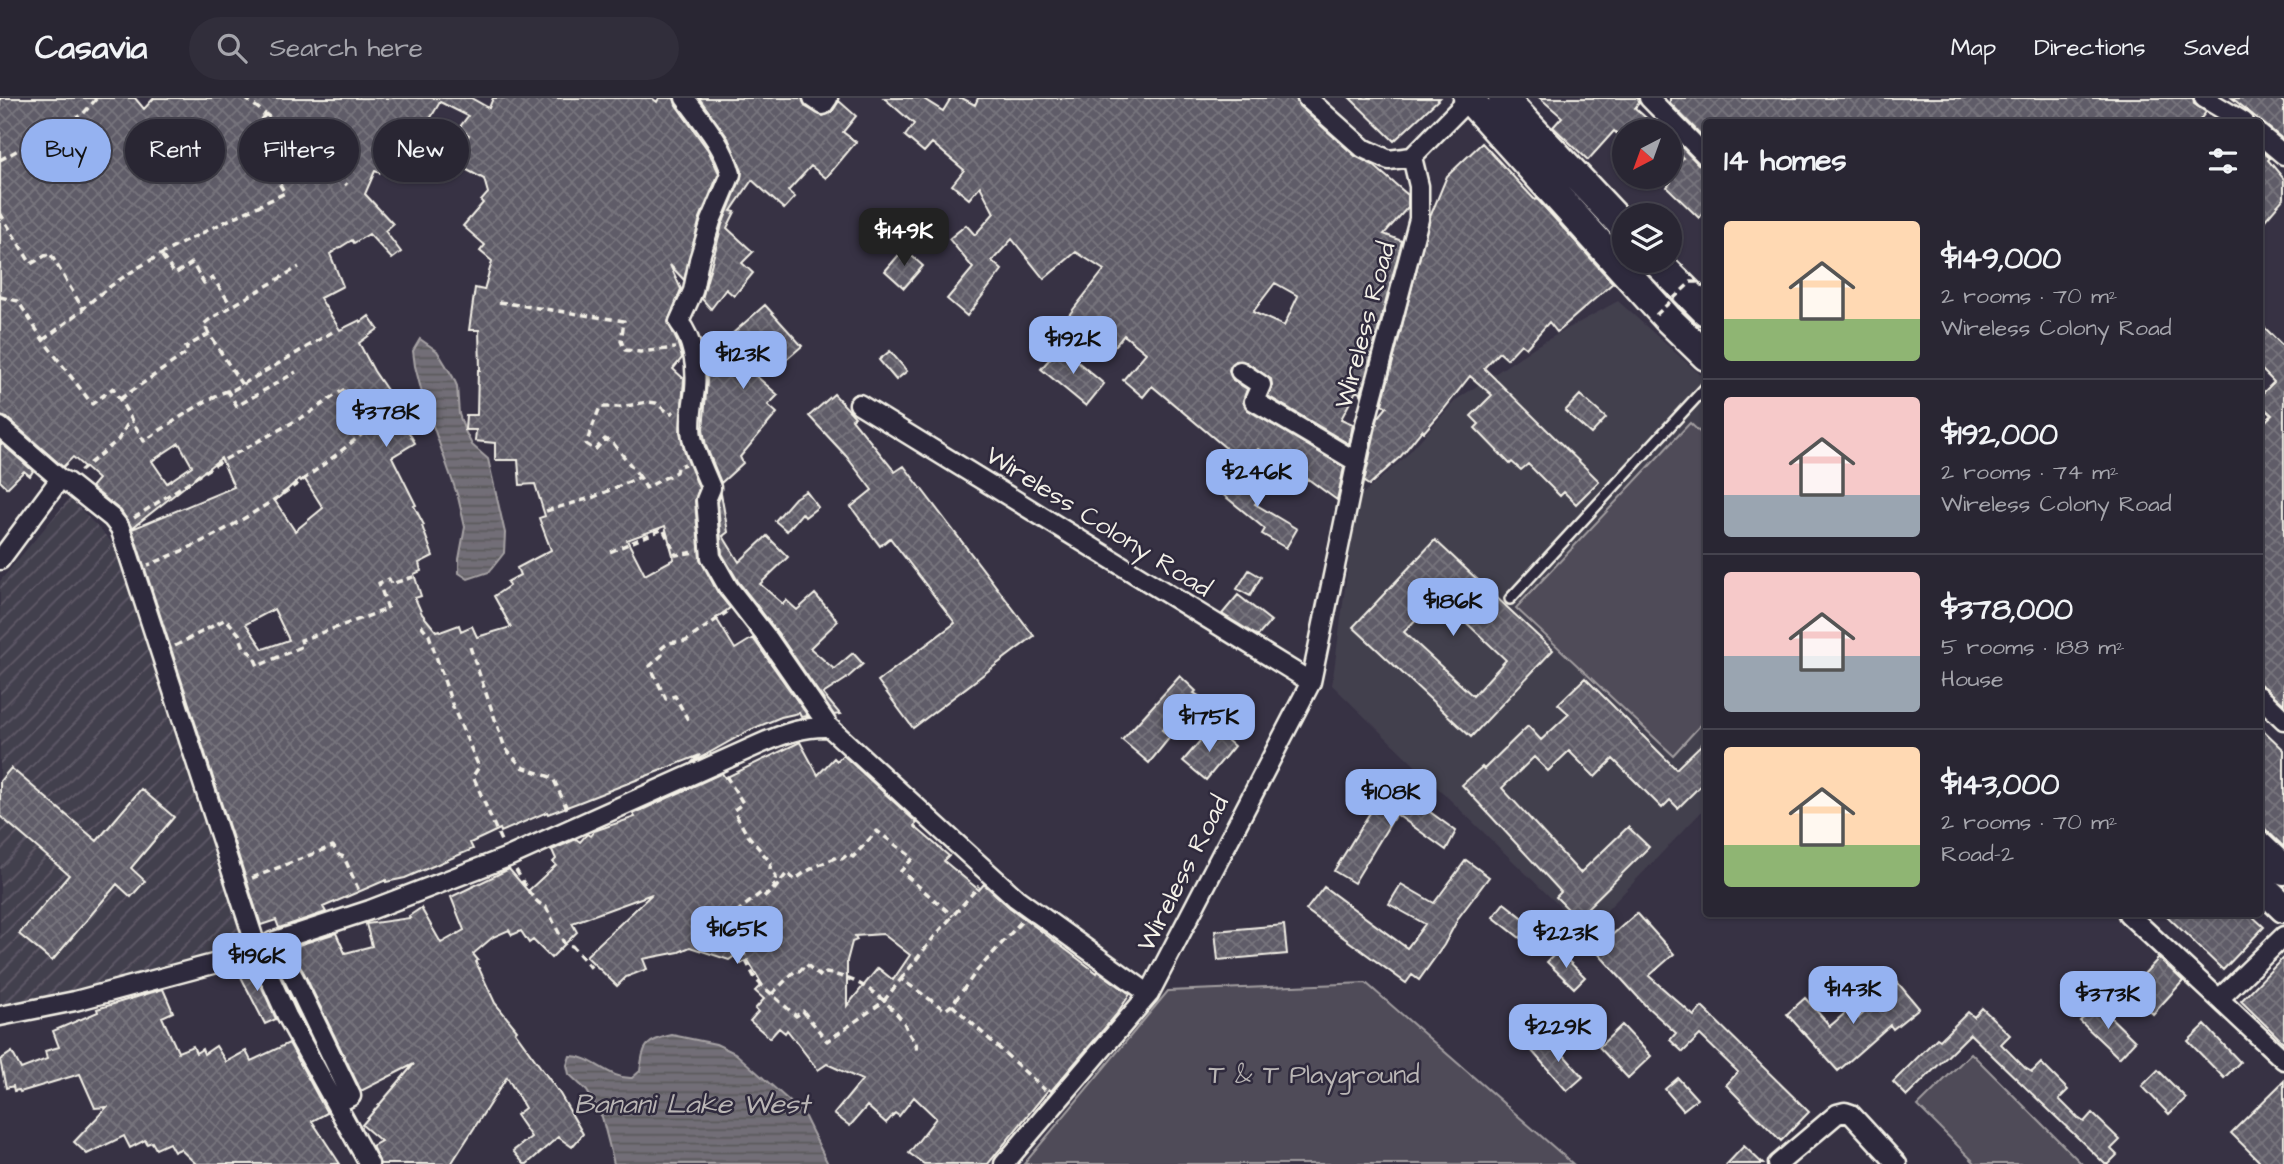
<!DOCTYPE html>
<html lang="en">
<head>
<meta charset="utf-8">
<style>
	body { margin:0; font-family:"Architects Daughter",sans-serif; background:#312e3b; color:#f1f3f6; height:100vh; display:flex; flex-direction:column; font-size:26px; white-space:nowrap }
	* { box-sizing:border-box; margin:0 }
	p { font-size:23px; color:#a5a5ac }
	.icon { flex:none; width:38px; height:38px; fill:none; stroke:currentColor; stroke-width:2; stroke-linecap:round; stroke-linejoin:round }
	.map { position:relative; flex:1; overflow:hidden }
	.details { position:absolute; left:1703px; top:21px; width:560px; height:798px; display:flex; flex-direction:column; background:#292633; border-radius:7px; box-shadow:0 2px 5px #0004,0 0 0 2px #45434e }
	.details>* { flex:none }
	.guide { position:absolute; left:21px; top:21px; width:665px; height:63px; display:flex; gap:14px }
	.needle { width:46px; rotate:221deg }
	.fabs { position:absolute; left:1612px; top:21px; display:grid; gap:14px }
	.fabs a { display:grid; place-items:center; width:70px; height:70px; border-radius:50%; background:#292633; box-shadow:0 2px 5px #0004,0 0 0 2px #45434e; font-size:35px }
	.price { position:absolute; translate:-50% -60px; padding:0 16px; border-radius:14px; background:#95b2f1; color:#111; font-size:23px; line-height:46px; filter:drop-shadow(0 2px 4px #0008) }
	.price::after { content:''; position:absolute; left:50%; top:42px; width:21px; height:16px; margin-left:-10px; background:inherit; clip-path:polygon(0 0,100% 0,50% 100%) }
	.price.active { background:#222; color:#fff }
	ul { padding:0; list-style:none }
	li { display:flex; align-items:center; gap:21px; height:175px; padding:0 21px }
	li+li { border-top:2px solid #45434e }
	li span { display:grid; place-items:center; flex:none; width:196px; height:140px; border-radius:7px; color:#555 }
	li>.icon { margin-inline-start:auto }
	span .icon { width:84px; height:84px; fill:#fffc; stroke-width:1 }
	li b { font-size:30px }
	h2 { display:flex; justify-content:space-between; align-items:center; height:84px; padding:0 21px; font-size:30px }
	.tag { padding:0 24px; border-radius:32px; background:#292633; box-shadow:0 2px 5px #0004,0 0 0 2px #45434e; font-size:24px; line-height:63px }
	.tag.active { background:#95b2f1; color:#111 }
	header { display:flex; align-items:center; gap:42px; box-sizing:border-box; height:98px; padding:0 35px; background:#292633; border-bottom:2px solid #45434e }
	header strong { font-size:33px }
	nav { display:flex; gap:38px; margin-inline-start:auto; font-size:24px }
	.search { width:490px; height:63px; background:#312e3b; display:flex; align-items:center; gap:18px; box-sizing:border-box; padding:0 24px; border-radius:38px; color:#a5a5ac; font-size:26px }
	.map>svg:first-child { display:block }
	.built { fill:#433f4e }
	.industrial { fill:url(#industrial-furrows) }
	.park { fill:#504b59; stroke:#a29ea0; stroke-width:2 }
	.water { fill:url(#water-rules); stroke:#a6a2a4; stroke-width:2 }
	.building { fill:url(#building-cross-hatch); stroke:#f4f1e8; stroke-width:2; fill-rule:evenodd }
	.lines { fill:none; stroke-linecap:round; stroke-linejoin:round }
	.lane-casing { stroke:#f4f1e8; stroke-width:14 }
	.street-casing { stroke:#f4f1e8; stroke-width:23 }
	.primary-casing { stroke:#f4f1e8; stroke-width:33 }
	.path { stroke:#f4f1e8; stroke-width:3.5; stroke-dasharray:7 5; stroke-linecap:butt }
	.lane { stroke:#2f2a3d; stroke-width:9 }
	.street { stroke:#2f2a3d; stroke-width:18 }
	.primary { stroke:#2f2a3d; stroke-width:28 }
	.path-bridge { stroke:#f4f1e8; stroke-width:3.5; stroke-dasharray:7 5; stroke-linecap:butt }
	.labels { text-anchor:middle; stroke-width:5; stroke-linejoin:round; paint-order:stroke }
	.street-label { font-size:26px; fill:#f4f1e8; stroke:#2f2a3d }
	.park-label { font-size:26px; fill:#bbb7b6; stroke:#2f2a3d }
	.water-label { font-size:28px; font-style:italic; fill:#bab6b5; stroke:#2f2a3d }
</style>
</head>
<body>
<header>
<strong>Casavia</strong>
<div class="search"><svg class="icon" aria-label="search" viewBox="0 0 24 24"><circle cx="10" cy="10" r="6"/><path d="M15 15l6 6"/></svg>Search here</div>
<nav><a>Map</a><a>Directions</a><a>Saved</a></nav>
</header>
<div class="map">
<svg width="2284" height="1066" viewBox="0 0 2284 1066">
	<defs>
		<pattern id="industrial-furrows" width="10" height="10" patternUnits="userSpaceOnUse" patternTransform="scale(1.75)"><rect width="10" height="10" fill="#433f4e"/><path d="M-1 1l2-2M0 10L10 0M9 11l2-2" fill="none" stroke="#5f5b68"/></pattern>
		<pattern id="water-rules" width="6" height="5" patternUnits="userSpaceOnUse" patternTransform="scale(1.75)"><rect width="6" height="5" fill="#726e77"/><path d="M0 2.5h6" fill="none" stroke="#5b595c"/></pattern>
		<pattern id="building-cross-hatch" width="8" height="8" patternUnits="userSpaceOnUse" patternTransform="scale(1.75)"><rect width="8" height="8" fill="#5f5c67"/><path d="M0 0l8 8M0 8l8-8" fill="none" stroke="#77747d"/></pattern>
	</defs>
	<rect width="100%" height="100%" fill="#373244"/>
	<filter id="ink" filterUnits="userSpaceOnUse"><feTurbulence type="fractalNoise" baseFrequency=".0143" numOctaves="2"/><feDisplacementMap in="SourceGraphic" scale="14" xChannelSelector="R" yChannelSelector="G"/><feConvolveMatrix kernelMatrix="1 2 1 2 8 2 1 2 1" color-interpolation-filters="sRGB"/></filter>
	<g filter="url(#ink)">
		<path class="built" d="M1618 203 1706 282V709L1586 834 1332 587 1357 401 1404 360 1456 302 1536 248Z"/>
		<path class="industrial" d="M70 400 124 457 252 858 0 921V483Z"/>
		<path class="park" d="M1690 325 1706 340V621L1673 657 1516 510Z
			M1366 885 1573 1066H1024L1168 893Z
			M1971 955 2082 1066H1976L1918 1008Z"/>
		<path class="water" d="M420 241 437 253 453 279 457 288 459 316 464 331 472 347 488 361 505 435 504 455 489 474 468 481 459 475V461L465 429 458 399 423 299 415 268 413 253Z
			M672 937 716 946 735 955 803 1015 828 1066H614L602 1019 587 993 569 976 567 967 570 958C593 958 608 981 632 980L640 973C644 946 644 944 672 937Z"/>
		<path class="building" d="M0 0H135L144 11 154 0H471L489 10 493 0H652L657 4 659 0H674L676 7 708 52 719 75 700 120 684 182 670 167 681 191 668 224 677 243 682 260 673 271 684 281 680 334 685 356 699 390 695 403 700 461 718 495 730 510 716 520 735 551 753 540 808 618 801 619 799 615 781 619 750 632 691 665 700 657 580 704 548 716 547 714 501 734 500 731 470 745 473 751 405 780 386 784V782L323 809 326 814 279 830 276 822 261 827 132 431 234 389 221 360 132 430 121 413 91 389 98 381 73 359 63 369 7 320 0 318ZM440 4 468 18 459 30 469 37 454 65 484 81 488 95 481 103 483 105 463 128 485 147 480 153 492 163 484 192 475 190 469 232H479L480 272H478L477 317H466L465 332H476L475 343 495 345V362H518L520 387 535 386 545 418 539 420 551 452 517 470 520 477 507 484 509 488 494 498 511 529 477 539 472 528 461 533 459 527 440 534 439 532 436 533 422 516 415 500 421 498 414 476 421 473 419 465 433 458 422 428 424 427 414 408 416 407 392 359 415 345 398 316 402 314 374 273 359 245 378 231 369 218 361 224 360 222 340 232 320 200 343 188 330 156 352 142 354 145 369 136 392 161 401 154 385 133 393 126 365 96 375 73 380 75 391 56 402 63 411 51 412 52ZM179 345 192 368 167 385 152 363ZM304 380 323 410 295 433 275 403 299 381 301 383ZM665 428 674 461 645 477 627 442ZM274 511 289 542 263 551 246 526Z
			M699 0H802L806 9 823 18 832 14 839 3 856 18 843 34 856 44 826 80 811 68 788 93 795 99 784 111 752 82 731 113 735 114 727 130 753 154 742 165 753 175 734 198 726 191 711 211 702 201 722 127 741 80 742 73 728 40Z
			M884 0H922L943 13 951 0H962L975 7 978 0H1296L1299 8 1355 58 1373 67 1408 97V109L1384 136 1402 143 1361 296 1356 293 1341 321 1353 326 1349 346 1268 298 1272 287 1271 281 1246 264 1236 263 1229 272 1233 282 1247 291 1243 303 1248 312 1344 369 1337 402 1308 381 1307 382 1258 351 1245 366 1152 288 1143 299 1123 282 1146 255 1124 237 1111 253 1084 232 1082 234 1069 217 1104 172 1076 154 1044 181 1012 141 992 163 1002 172 967 218 947 201 973 170 949 141 966 127 975 137 994 115 980 88 969 101 952 87 964 72 932 45 924 54 905 38 914 26ZM1275 185 1298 198 1284 228 1253 214Z
			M1350 0H1440L1394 43Z
			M1540 0H1638L1639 5 1635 10 1661 33H1624V42L1614 33 1588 62 1553 29 1562 19Z
			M1670 0H2193L2194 6 2206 14 2198 24H1958L1950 20 1947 24H1706V42L1670 5Z
			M2232 0H2279L2284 5V42Z
			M1670 37 1698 66 1706 69V111L1699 120 1667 89 1671 84 1670 76 1683 60 1670 48Z
			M1482 45 1535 102 1537 101 1613 185 1557 234 1549 224 1526 250 1521 246 1507 261 1499 254 1484 270 1599 383 1576 406 1564 394 1560 398 1528 366 1521 372 1512 364 1510 366 1475 330 1479 326 1471 318 1492 297 1470 278 1444 311 1424 334 1422 332 1401 358 1369 387 1364 384 1378 320 1387 309 1382 306 1430 119 1447 78Z
			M2259 51 2270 60 2268 62 2284 81V100L2259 129Z
			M904 151 923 168 904 190 885 173Z
			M765 207 802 248 786 262 779 255 755 277 778 297 768 307 777 315 740 359 743 365 721 385 706 348 703 332 707 283 705 261 712 255 715 262 745 249 733 235Z
			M2259 224 2284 249V606L2259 585V329L2272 317 2259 305V299L2274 284 2259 269Z
			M1060 249 1104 286 1086 308 1041 271Z
			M890 253 907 273 896 282 879 262Z
			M834 296 855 319 852 321 895 374 904 368 1034 538 913 630 878 583 955 525 890 440 880 448 851 409 872 392 846 358 809 318Z
			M1580 297 1606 320 1591 336 1565 313Z
			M0 344 33 373 30 378 24 373 7 390 0 383Z
			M1238 372 1265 395 1255 406 1297 431 1286 450 1262 436 1265 431 1220 394Z
			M806 393 818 409 805 419 802 415 787 433 775 423 795 400Z
			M721 396 728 434 723 438 739 464 767 438 788 459 760 486 783 506 786 502 797 512 815 496 838 523 810 550 834 571 853 555 863 566 846 581 823 596 840 616 834 617 778 535 738 483 722 456 718 404Z
			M1435 442 1553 552 1471 639 1353 529ZM1438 498 1506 562 1473 598 1404 534Z
			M1249 472 1261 479 1250 498 1237 491Z
			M1238 497 1271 523 1258 538 1222 516Z
			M1180 578 1196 593 1194 595 1217 609 1208 627 1181 610 1162 632 1170 639 1149 665 1122 642Z
			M1585 580 1676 671 1706 642V682L1678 710 1670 702 1662 710 1613 661 1595 679 1569 653 1548 673 1534 659 1502 690 1580 775 1628 729 1649 749 1577 820 1556 799 1561 794 1462 687 1482 669 1484 671 1528 628 1541 642 1569 616 1558 606Z
			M2259 628 2284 652V749L2259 725Z
			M1212 629 1234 648 1206 682 1183 663Z
			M800 644 818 677 834 660 837 663 843 657 917 725 914 728 949 758 944 763 979 792 984 786 1009 809 1097 875 1098 873 1130 896 1116 917 1051 993 1049 991 988 1066H924L909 1055 936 1020 914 999 899 1018 895 1015 886 1025 867 1008 850 1028 834 1016 862 982 827 966 818 972 787 932 785 935 779 930 770 940 750 923 758 914 755 911 764 901 755 893 762 886 748 862 741 866 736 857 729 862 690 849 679 854 643 861 647 871 626 879 617 888 586 858 652 796 572 825 577 834 551 860 533 842 529 845 521 833 512 837 509 832 493 839 473 856 478 862 476 864 495 905 517 932 515 934 560 996 583 1036 572 1049 558 1039 527 1066H524L513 1053 531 1039 516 1017 525 1010 507 979 451 1066H380L372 1048 381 1043 362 1027 414 966 361 993 304 875 289 850 336 835 345 855 372 848 366 826 410 820 409 818 421 810 441 845 464 832 451 799 509 771 528 793 556 767 553 764 556 761 552 752 576 741 580 744 587 736 590 738 594 733 635 719 633 716 722 675 725 680ZM883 836 910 857 893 882 878 870 847 908V863L852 844 857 842 855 838Z
			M11 670 97 743 141 691 174 719 131 770 145 783 131 799 117 786 52 863 19 836 69 777 0 718V683Z
			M1389 684 1456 733 1446 752 1396 716 1354 785 1334 773Z
			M1466 762 1489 779 1459 819 1444 847 1419 882 1412 877 1406 885 1306 812 1324 789 1407 850 1425 826 1389 806 1401 786 1434 805Z
			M1504 805 1531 826 1520 840 1493 819Z
			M1637 815 1674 856 1649 878 1694 918 1702 909 1809 1014 1781 1043 1726 987 1738 974 1700 937 1683 954 1670 942 1676 935 1646 908 1595 852Z
			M2165 816H2250L2264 829 2223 872Z
			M1284 827 1287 856 1218 862 1215 833Z
			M1558 853 1585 879 1574 890 1547 864Z
			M2284 859V945L2241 903Z
			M2159 860 2183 883 2153 916 2128 893Z
			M252 867 276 921 265 926 237 871Z
			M1898 885 1919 910 1893 931 1890 927 1838 973 1787 916 1805 900 1830 928 1850 911 1858 920Z
			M163 891 173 914 162 919 178 954 193 948 196 955 202 951 204 956 216 948 226 964 246 953 251 963 289 945 327 1015 312 1023 340 1066H196L180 1051 174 1054 169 1045 156 1051 152 1044 147 1046 145 1042 130 1050 124 1038 87 1056 74 1044 107 1009 95 1010 80 976 20 994 19 992 14 993 13 988 6 990 0 962 12 954 21 971 47 961 45 953 59 949 53 933 98 914 97 911Z
			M2097 906 2135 943 2119 960 2080 923Z
			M1982 910 2010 937 2001 946 2025 970 2032 974 2041 965 2068 992 2059 1001 2078 1020 2084 1024 2092 1015 2120 1042 2111 1051 2117 1057 2108 1066H2105L1970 936 1907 998 1893 984 1937 940 1940 942 1968 914 1974 919Z
			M1622 927 1651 958 1628 980 1599 949Z
			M2205 927 2240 964 2224 980 2188 943Z
			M1548 939 1583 979 1567 993 1532 953Z
			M2158 972 2186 1000 2169 1016 2142 988Z
			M1678 980 1697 1001 1683 1012 1665 991Z
			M2284 983V1066H2262L2231 1035Z
			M1744 1048 1763 1066H1727Z"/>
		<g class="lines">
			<g class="lane-casing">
				<path id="lane" d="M1510 501 1706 289"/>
			</g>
			<g class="street-casing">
				<path id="street" d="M685 0C702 23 724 48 731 76L711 123 699 162 693 193 679 224C693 241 697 269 695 291 693 307 689 323 692 339 695 356 705 374 711 390L706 402 711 459 728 489 769 542 829 629
					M813 0 823 7 828 0
					M1307 0 1363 50 1389 62 1412 59
					M1649 0 1706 58
					M2204 0 2244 24
					M2259 36 2284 57
					M1240 273 1261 287 1254 303 1357 364
					M859 306 1311 584
					M0 329 60 381 67 384 112 420 120 430 258 854 287 918 369 1066
					M0 462 60 381
					M2259 598 2284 622
					M2128 816 2284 962
					M272 844 294 880 351 998 336 1006
					M2220 900 2284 838
					M0 918 75 903 258 854 272 844 370 812 508 759 760 646C783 636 804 628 829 629L1016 800 1149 896
					M1004 1066 1149 896 1311 584 1362 338 1419 121V88L1412 59 1470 0
					M1778 1066 1837 1016 1845 1014 1851 1016 1897 1066"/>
			</g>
			<g class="primary-casing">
				<path id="primary" d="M1468 0 1667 220 1706 258
					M1503 0 1624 129
					M1656 163 1706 213
					M2259 748 2284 772
					M2259 786 2284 810"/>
			</g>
			<path class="path" d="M245 0 309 50 347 87
				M0 62 83 16 97 0
				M0 115 31 166 50 155 83 211C134 162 221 127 285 95L249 36 265 17
				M162 158 175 176 192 165 204 185 213 180 231 207
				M0 199 18 203 43 242 92 306 113 290 144 343C160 333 219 291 233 292L336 232
				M499 204 624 223 621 243 625 252 640 254 675 250
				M209 236 204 226 210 221 299 169
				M43 242 83 212
				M227 292 237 308 296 274
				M120 301 188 254 186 249 209 236 242 287
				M80 373 118 342 127 327 133 323
				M640 379 613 345 605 341 595 352 586 346 600 309H621L647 304 656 305 670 316 674 313
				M546 413 594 399 640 379 646 390 676 374 677 369 685 366
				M134 420 213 368 308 316 346 290 368 331C301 387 230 436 148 467
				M610 454 663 431 676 457 695 454
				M421 527 429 537 453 609 479 669 473 678 501 743
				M175 548 226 521 239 536 244 550 253 557 258 568 303 548 301 542 388 511 379 485 389 481 391 486 416 478
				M470 549 505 650 522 669 553 680 569 715
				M688 622 675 598 666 601 650 568 662 557 660 552C672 540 673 546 686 543L727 514
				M726 678 743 705 734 712 735 715 746 735 771 765 770 770 776 779 773 786 775 789 766 798 762 794 738 813 745 834 739 837 747 865 756 882 796 918 803 913 827 943 883 904 901 881 945 912 952 907
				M516 772C524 785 532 804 546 809L565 847 572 848 594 873
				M252 780 333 748 339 757 344 759 359 793
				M774 792 787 775 795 782C807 771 822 766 837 759L842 761 848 756 853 759 877 733 913 760 901 773 953 818
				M1021 824 976 874 952 907 1045 992
				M901 881 934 839 979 788
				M772 896 796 872 800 873 806 866 821 879 826 875C856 879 882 897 901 921 908 929 906 936 916 944L917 956"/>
			<use href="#lane" class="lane"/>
			<use href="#street" class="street"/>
			<use href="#primary" class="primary"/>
			<path class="path-bridge" d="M1656 217 1691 184H1698"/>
		</g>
	</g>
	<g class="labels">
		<g class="street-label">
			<text transform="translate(1364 227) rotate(-75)" y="9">Wireless Road</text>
			<text transform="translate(1099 423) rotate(32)" y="9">Wireless Colony Road</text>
			<text transform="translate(1182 775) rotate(-63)" y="9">Wireless Road</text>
		</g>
		<g class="park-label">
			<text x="1314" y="985">T &amp; T Playground</text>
		</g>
		<g class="water-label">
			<text x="692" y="1015">Banani Lake West</text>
		</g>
	</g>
</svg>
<div class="fabs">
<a><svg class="needle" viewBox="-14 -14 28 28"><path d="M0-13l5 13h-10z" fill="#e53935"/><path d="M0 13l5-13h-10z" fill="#a5a5ac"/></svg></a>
<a><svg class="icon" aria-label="layers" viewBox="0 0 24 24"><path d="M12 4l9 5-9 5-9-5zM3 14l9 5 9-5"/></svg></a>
</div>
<b class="price active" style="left:904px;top:170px">$149K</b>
<b class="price" style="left:1073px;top:278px">$192K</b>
<b class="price" style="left:743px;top:293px">$123K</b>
<b class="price" style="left:386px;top:351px">$378K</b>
<b class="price" style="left:1257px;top:411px">$246K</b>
<b class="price" style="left:1453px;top:540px">$186K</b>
<b class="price" style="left:1209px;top:656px">$175K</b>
<b class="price" style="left:1391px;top:731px">$108K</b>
<b class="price" style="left:737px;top:868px">$165K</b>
<b class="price" style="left:1566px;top:872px">$223K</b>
<b class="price" style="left:257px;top:895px">$196K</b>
<b class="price" style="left:1853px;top:928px">$143K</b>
<b class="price" style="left:2108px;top:933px">$373K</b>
<b class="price" style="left:1558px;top:966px">$229K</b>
<div class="guide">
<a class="tag active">Buy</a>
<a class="tag">Rent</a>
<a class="tag">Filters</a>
<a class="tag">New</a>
</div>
<section class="details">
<h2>14 homes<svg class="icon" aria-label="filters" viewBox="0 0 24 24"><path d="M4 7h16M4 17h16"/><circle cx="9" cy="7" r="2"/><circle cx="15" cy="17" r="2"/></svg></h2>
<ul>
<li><span style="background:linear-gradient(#ffd9b3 70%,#8fb573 0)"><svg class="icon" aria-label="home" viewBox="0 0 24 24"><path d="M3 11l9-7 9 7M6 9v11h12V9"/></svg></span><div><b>$149,000</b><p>2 rooms · 70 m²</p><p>Wireless Colony Road</p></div></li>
<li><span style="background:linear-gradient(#f6c9c9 70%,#9aa5b1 0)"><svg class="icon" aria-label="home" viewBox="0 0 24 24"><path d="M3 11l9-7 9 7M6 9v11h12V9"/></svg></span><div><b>$192,000</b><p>2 rooms · 74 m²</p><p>Wireless Colony Road</p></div></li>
<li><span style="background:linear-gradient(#f6c9c9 60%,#9aa5b1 0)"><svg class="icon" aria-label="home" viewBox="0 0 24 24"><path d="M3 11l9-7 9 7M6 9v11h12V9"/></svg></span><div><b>$378,000</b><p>5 rooms · 188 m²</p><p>House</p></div></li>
<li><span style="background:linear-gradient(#ffd9b3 70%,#8fb573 0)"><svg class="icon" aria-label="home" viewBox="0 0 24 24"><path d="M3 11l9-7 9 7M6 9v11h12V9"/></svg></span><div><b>$143,000</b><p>2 rooms · 70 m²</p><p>Road-2</p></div></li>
</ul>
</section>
</div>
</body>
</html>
